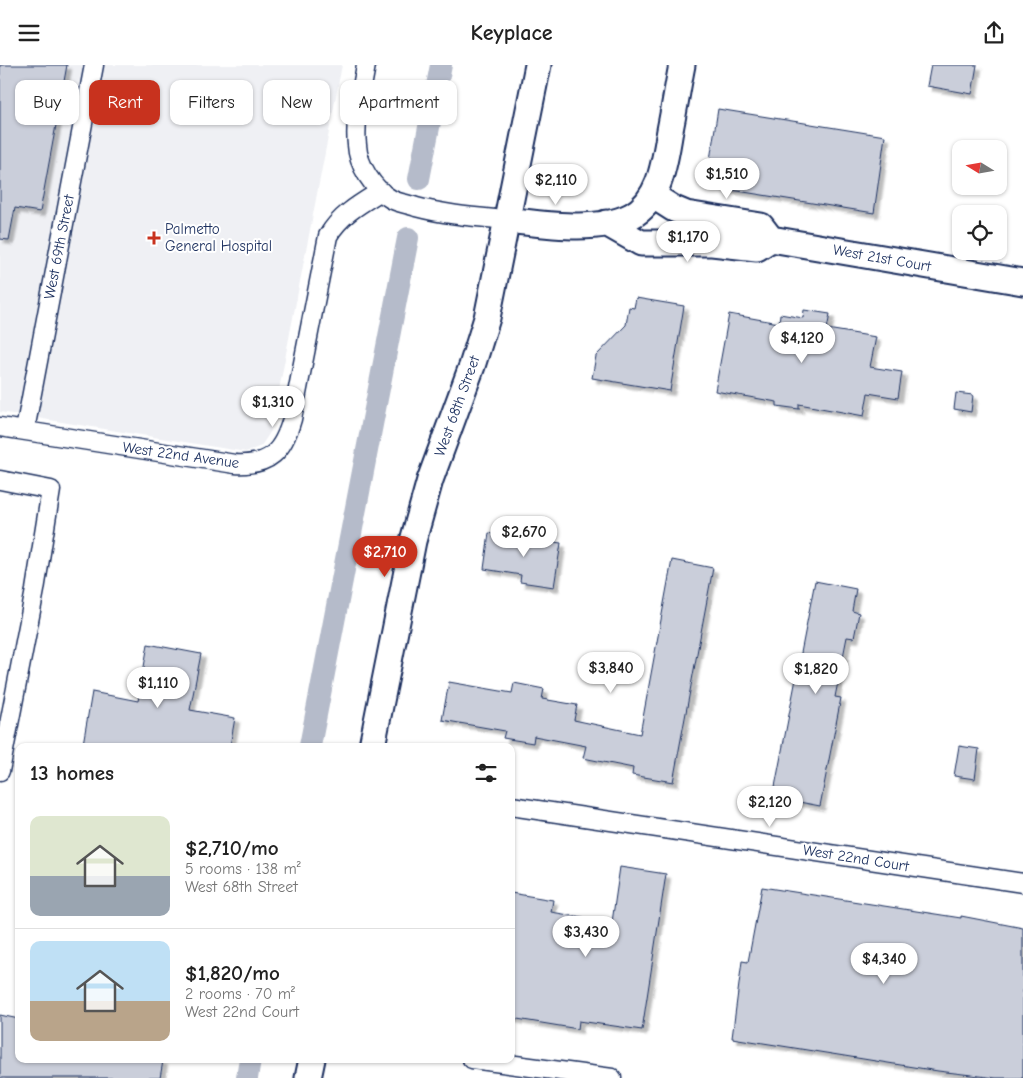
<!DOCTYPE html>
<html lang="en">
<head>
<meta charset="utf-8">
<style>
	body { margin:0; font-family:"Comic Neue",sans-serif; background:#f6f6f6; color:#222; height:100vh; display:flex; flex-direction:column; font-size:19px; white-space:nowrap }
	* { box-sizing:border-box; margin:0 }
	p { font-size:16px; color:#767676 }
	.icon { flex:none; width:28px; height:28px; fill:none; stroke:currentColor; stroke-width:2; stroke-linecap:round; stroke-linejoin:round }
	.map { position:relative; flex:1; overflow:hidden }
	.side { position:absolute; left:15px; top:678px; width:500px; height:320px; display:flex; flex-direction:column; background:#fff; border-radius:10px; box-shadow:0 1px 4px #0004 }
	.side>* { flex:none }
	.hud { position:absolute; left:15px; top:15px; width:500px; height:45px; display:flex; gap:10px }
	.needle { width:32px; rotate:281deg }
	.controls { position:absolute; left:952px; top:75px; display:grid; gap:10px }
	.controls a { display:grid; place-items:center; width:55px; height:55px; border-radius:10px; background:#fff; box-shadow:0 1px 4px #0004; font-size:25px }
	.price { position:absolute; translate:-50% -42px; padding:0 11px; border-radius:18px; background:#fff; color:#222; font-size:16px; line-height:32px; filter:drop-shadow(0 1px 2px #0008) }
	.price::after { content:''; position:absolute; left:50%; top:30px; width:15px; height:11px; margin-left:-8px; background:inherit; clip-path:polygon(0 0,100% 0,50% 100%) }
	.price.active { background:#c8321e; color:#fff }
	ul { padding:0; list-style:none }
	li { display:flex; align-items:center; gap:15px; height:125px; padding:0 15px }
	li+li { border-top:1px solid #e0e0e0 }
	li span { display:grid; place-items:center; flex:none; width:140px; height:100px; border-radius:10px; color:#555 }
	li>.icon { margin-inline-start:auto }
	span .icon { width:60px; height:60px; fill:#fffc; stroke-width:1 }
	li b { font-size:21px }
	h2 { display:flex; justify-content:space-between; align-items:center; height:60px; padding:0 15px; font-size:21px }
	.tag { padding:0 18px; border-radius:10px; background:#fff; box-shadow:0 1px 4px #0004; font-size:18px; line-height:45px }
	.tag.active { background:#c8321e; color:#fff }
	header { display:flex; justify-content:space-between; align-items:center; height:65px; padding:0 15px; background:#fff; font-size:22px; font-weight:700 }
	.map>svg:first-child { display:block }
	.built { fill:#eff0f4 }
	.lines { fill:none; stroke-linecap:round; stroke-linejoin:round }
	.canal { stroke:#b5bbca; stroke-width:22 }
	.building { fill:#caceda; stroke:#1b2f5e; filter:url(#shadow) }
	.street-casing { stroke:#1b2f5e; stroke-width:21 }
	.secondary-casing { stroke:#1b2f5e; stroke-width:29 }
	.street { stroke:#fff; stroke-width:18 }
	.secondary { stroke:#fff; stroke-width:25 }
	.poi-dot { fill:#c8321e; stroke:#fff; stroke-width:2 }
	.labels { text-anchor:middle; stroke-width:4; stroke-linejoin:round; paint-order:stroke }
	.poi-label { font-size:15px; fill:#1b2f5e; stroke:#fff; text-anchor:start }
	.street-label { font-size:15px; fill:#1b2f5e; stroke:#fff }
</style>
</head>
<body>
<header><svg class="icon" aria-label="menu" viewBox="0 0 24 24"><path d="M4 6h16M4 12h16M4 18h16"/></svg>Keyplace<svg class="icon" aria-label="share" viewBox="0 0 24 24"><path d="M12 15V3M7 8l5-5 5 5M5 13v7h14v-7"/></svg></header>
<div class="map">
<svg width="1023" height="1013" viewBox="0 0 1023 1013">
	<defs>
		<filter id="shadow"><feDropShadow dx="4.5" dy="4.5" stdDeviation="1" flood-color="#0004"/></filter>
	</defs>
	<rect width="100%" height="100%" fill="#fff"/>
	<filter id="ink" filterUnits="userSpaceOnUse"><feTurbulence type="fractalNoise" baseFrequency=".02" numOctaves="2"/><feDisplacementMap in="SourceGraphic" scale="10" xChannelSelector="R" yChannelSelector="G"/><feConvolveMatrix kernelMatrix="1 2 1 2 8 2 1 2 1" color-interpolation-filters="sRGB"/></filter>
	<g filter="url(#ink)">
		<path class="built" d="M0 0H342L271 366 261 381 246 387 0 347Z"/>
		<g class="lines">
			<path class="canal" d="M419 114 441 0
				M310 681 408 173
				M247 1013 250 994"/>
		</g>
		<path class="building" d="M0 0H67L40 147 15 143 9 175 0 174Z
			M931 0H977L972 29 927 21Z
			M718 44 885 71 874 148 725 124 715 115 711 108 709 101Z
			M636 233 684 241 670 326 592 313 596 291 626 260 629 242 634 243Z
			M804 245 830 249 827 264 876 272 870 302 902 307 898 333 868 328 864 351 799 339V344L777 341V337L715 326 729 249 779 258 780 249 803 253Z
			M956 328 973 330 971 347 954 344Z
			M489 468 561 478 554 522 520 517 521 510 484 504Z
			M672 495 713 503 673 717 632 710 633 703 583 693 586 681 534 671 533 678 503 673 505 666 442 655 449 617 512 628 514 618 544 624 542 634 577 640 574 655 640 669Z
			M815 516 856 524 852 546 859 548 854 573 847 572 835 632 841 633 820 741 773 732Z
			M148 579 201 589 190 645 235 653 230 681H94L83 679 92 627 138 636Z
			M959 681 979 684 975 714 954 711Z
			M620 802 666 809 642 965 579 956 578 964 511 953V828L553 835 551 847 612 857Z
			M762 822 961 853V851L1023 863V1013H996L938 1006 732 973 742 896 748 897Z
			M0 950 19 954V994H153L163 996 160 1013H0Z"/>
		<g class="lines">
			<g class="street-casing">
				<path id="street" d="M366 0C362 24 354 56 357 80 358 100 373 124 391 134 398 138 408 139 416 142 446 150 476 152 507 155
					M0 362 235 399C270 401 283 386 292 354L328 171C340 150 360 139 381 126
					M25 365 94 0
					M0 415 51 425 35 525 0 706
					M511 741 1023 818
					M472 994 612 1013"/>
			</g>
			<g class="secondary-casing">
				<path id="secondary" d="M652 130 674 144 686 149 761 161 771 174
					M507 155C544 159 597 168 631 151 663 134 665 90 671 60 675 40 678 20 682 0
					M606 158 641 178H712L757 183 771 174 1023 217
					M372 681 413 476 430 415 472 301 487 253 538 0
					M308 1013 312 994"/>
			</g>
			<use href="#street" class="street"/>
			<use href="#secondary" class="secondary"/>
		</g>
	</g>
	<path class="poi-dot" d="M151.5 165.5h5v5h5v5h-5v5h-5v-5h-5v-5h5z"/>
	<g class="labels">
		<g class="poi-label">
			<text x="165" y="169">Palmetto<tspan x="165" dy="17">General Hospital</tspan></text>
		</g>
		<g class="street-label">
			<text transform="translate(59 182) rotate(-79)" y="5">West 69th Street</text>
			<text transform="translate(882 193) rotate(10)" y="5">West 21st Court</text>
			<text transform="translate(457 341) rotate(-70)" y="5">West 68th Street</text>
			<text transform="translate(181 390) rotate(8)" y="5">West 22nd Avenue</text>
			<text transform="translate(856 793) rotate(9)" y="5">West 22nd Court</text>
		</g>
	</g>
</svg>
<div class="controls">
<a><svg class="needle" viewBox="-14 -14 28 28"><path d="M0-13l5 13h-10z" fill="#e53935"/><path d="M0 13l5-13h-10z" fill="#767676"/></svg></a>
<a><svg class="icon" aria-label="locate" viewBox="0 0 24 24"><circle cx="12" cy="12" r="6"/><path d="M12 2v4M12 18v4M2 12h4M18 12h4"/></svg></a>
</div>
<b class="price" style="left:727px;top:135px">$1,510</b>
<b class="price" style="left:556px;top:141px">$2,110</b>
<b class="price" style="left:688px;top:198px">$1,170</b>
<b class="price" style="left:802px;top:299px">$4,120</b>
<b class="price" style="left:273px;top:363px">$1,310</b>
<b class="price" style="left:524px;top:493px">$2,670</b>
<b class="price active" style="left:385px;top:513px">$2,710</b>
<b class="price" style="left:611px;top:629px">$3,840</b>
<b class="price" style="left:816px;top:630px">$1,820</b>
<b class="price" style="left:158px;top:644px">$1,110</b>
<b class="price" style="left:770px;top:763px">$2,120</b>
<b class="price" style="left:586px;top:893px">$3,430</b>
<b class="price" style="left:884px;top:920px">$4,340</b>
<div class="hud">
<a class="tag">Buy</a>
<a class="tag active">Rent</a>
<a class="tag">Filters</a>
<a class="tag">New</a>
<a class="tag">Apartment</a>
</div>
<section class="side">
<h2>13 homes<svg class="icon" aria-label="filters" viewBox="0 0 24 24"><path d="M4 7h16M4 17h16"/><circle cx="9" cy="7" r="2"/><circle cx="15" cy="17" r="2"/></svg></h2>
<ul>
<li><span style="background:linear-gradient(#dfe7d0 60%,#9aa5b1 0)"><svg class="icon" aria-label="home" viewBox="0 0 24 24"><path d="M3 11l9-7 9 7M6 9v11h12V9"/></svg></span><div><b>$2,710/mo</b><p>5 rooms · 138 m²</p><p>West 68th Street</p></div></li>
<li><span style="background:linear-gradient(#bfe0f5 60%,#b9a48a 0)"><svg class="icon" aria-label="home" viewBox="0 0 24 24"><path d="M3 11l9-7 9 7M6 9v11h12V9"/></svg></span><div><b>$1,820/mo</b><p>2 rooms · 70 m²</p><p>West 22nd Court</p></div></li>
</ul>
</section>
</div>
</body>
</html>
